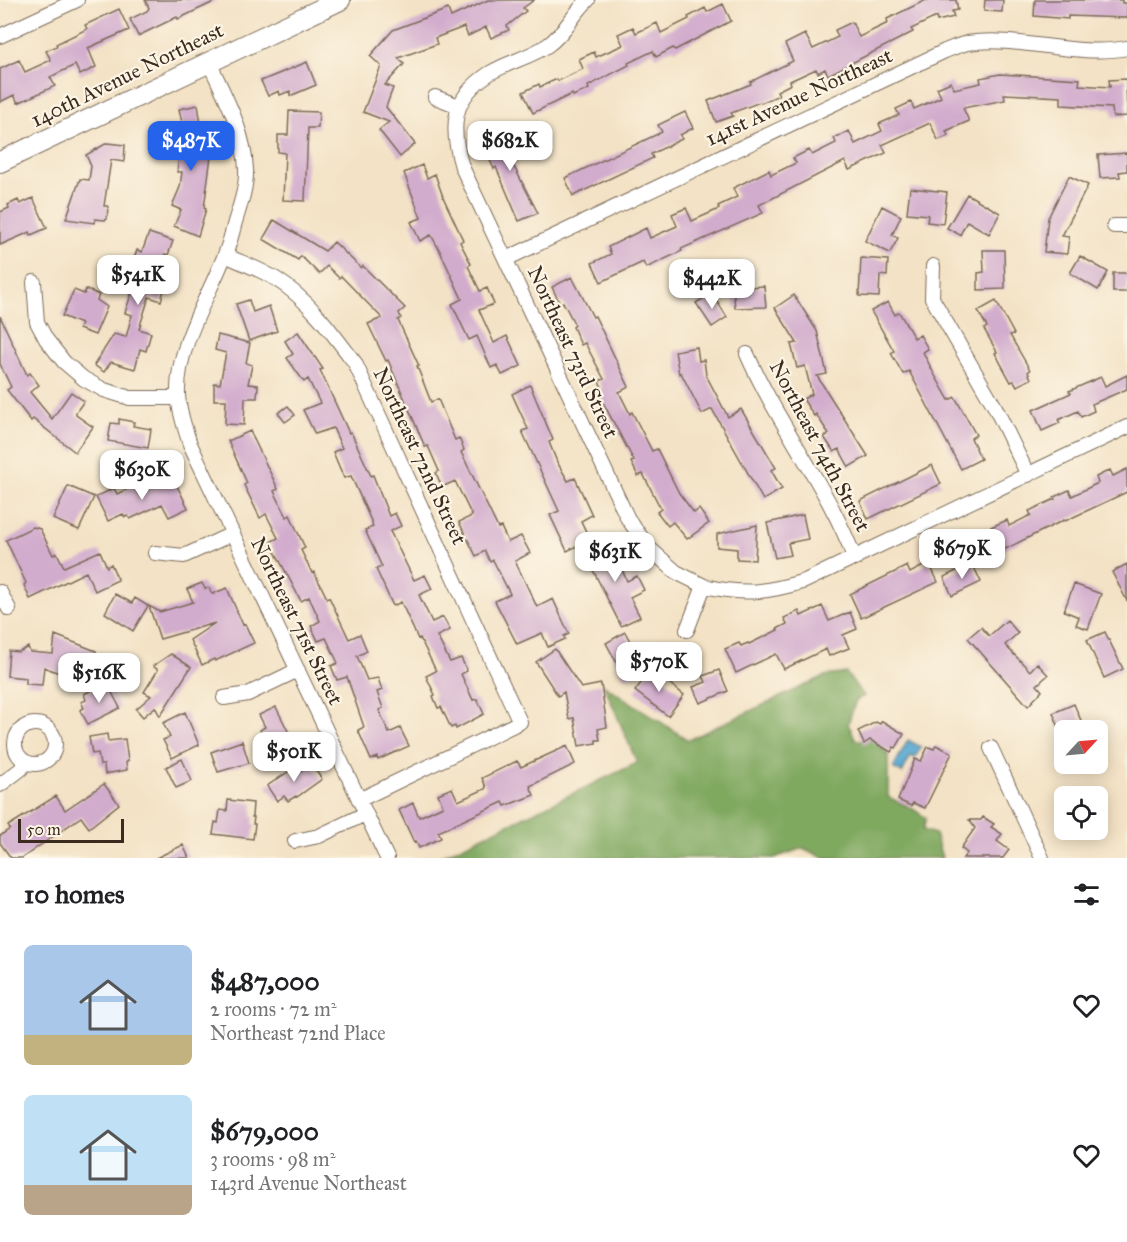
<!DOCTYPE html>
<html lang="en">
<head>
<meta charset="utf-8">
<style>
	body { margin:0; font-family:"IM FELL Great Primer",serif; background:#f6f6f6; color:#202124; height:100vh; display:flex; flex-direction:column; font-size:22px; white-space:nowrap }
	* { box-sizing:border-box; margin:0 }
	p { font-size:20px; color:#757577 }
	.icon { flex:none; width:33px; height:33px; fill:none; stroke:currentColor; stroke-width:2; stroke-linecap:round; stroke-linejoin:round }
	.map { position:relative; height:858px; overflow:hidden }
	.panel { display:flex; flex-direction:column; background:#fff; flex:1 }
	.panel>* { flex:none }
	.needle { width:39px; rotate:64deg }
	.buttons { position:absolute; left:1054px; top:720px; display:grid; gap:12px }
	.buttons a { display:grid; place-items:center; width:54px; height:54px; border-radius:9px; background:#fff; box-shadow:0 3px 15px #0003; font-size:30px }
	.scale { position:absolute; left:18px; bottom:15px; width:106px; box-sizing:border-box; padding-left:6px; border:3px solid #3b2a1e; border-top:0; font-size:16px; line-height:21px; white-space:nowrap; color:#3b2a1e; -webkit-text-stroke:4px #fcf5e5; paint-order:stroke }
	.price { position:absolute; translate:-50% -51px; padding:0 14px; border-radius:12px; background:#fff; color:#222; font-size:20px; line-height:39px; filter:drop-shadow(0 2px 3px #0008) }
	.price::after { content:''; position:absolute; left:50%; top:36px; width:18px; height:14px; margin-left:-9px; background:inherit; clip-path:polygon(0 0,100% 0,50% 100%) }
	.price.on { background:#2563eb; color:#fff }
	ul { padding:0; list-style:none }
	li { display:flex; align-items:center; gap:18px; height:150px; padding:0 24px }
	li span { display:grid; place-items:center; flex:none; width:168px; height:120px; border-radius:9px; color:#555 }
	li>.icon { margin-inline-start:auto }
	span .icon { width:72px; height:72px; fill:#fffc; stroke-width:1 }
	li b { font-size:26px }
	h2 { display:flex; justify-content:space-between; align-items:center; height:72px; padding:0 24px; font-size:26px }
	.map>svg:first-child { display:block }
	.forest { fill:#80a960; stroke:#5e6a3f; stroke-width:1.5 }
	.water { fill:#56a8d1; stroke:#486978; stroke-width:1.5 }
	.building { fill:#d2accd }
	.lines { fill:none; stroke-linecap:round; stroke-linejoin:round }
	.street-casing { stroke:#7b6a58; stroke-width:16 }
	.secondary-casing { stroke:#7b6a58; stroke-width:22 }
	.street { stroke:#fff; stroke-width:14 }
	.secondary { stroke:#fff; stroke-width:20 }
	.labels { text-anchor:middle; stroke-width:4.5; stroke-linejoin:round; paint-order:stroke }
	.street-label { font-size:21px; fill:#3b2a1e; stroke:#fcf5e5 }
</style>
</head>
<body>
<div class="map">
<svg width="1127" height="858" viewBox="0 0 1127 858">
	<rect width="100%" height="100%" fill="#fcf5e5"/>
	<filter id="ink" filterUnits="userSpaceOnUse"><feTurbulence type="fractalNoise" baseFrequency=".0167" numOctaves="2"/><feDisplacementMap in="SourceGraphic" scale="12" xChannelSelector="R" yChannelSelector="G"/><feConvolveMatrix kernelMatrix="1 2 1 2 8 2 1 2 1" color-interpolation-filters="sRGB"/></filter>
	<filter id="wash" filterUnits="userSpaceOnUse"><feTurbulence type="fractalNoise" baseFrequency=".008" numOctaves="4" result="noise"/><feDisplacementMap in="SourceGraphic" scale="24" xChannelSelector="R" yChannelSelector="G"/><feGaussianBlur stdDeviation="1.35" result="paint"/><feColorMatrix in="noise" values="0 0 0 0 0 0 0 0 0 0 0 0 0 0 0 0 0 1.4 0 .05"/><feComposite in="paint" operator="in"/></filter>
	<g filter="url(#wash)">
		<rect width="100%" height="100%" fill="#f3e2c5"/>
		<path class="forest" d="M846 673 864 696 856 700 848 724 856 740H873L888 754V797L913 809 926 818 923 830 935 834 942 858H824L803 848 774 858H437L637 763 604 685 688 740 825 676Z"/>
		<path class="water" d="M908 740 921 747 915 758 911 756 902 773 893 768Z"/>
		<g id="blocks">
			<path class="building" d="M145 0H218L178 19 177 17 138 36 130 19 147 11 149 8Z
				M488 0H534L523 8 526 11 507 26 509 30 491 38 486 27 468 36 464 27 435 38 437 44 398 58 404 64 385 85 393 88 386 107 415 144 400 157 379 130 389 122 363 112 381 66 370 56 393 30 448 9 451 17Z
				M926 0H956L958 10 952 11 954 17 937 21 936 17 911 29 913 32 828 75 825 69 818 73 816 69 790 81 791 84 777 91 779 95 761 103 760 102 731 113 733 116 716 122 708 101 751 84 750 82 793 61 785 44 805 34 813 49 838 37 835 30 852 22 859 37 888 23 887 19Z
				M985 0H1003L1002 12 984 11Z
				M1035 0H1122V3H1127V18L1068 16V19L1034 16Z
				M723 4 731 21 675 50 673 48 656 57 653 51 628 63 629 65 588 86 589 89 573 96 572 94 533 113 523 92 539 84 540 87 557 79 558 81 583 69 579 59 594 52 596 57 623 45 618 34 633 27 636 33 657 23 661 33 689 19 688 17 705 8 707 12Z
				M119 9 129 30 88 48 96 67 80 75 75 65 50 77 55 86 18 103 14 95 0 102V69L19 60 25 72 51 60 46 51 57 46 56 44 87 29 85 25Z
				M307 62 316 85 290 96V91L280 95 279 91 268 96 261 81Z
				M1000 74 1080 79 1079 85 1110 87 1109 80 1126 79 1127 116 1113 117 1112 108 1061 105V97L1004 94 1005 100 963 108 969 121 946 131 948 136 938 140 930 123 882 145 886 153 849 170 845 161 759 205 763 213 681 249 682 251 646 268 643 262 601 282 592 263 611 254 608 247 646 228 650 238 677 226 672 214 686 208 692 221 719 209 718 206 737 197 733 188 769 170 771 175 796 163 793 158 809 150 812 155 836 143 834 138 849 131 855 144 882 131 879 124 899 115 896 109 911 102 914 109 941 97 937 88 951 82 954 89 981 83 980 78Z
				M198 105 206 155 211 156 204 208 206 209 198 236 174 226 181 210 172 206 180 187 182 172H177L179 157 174 128 183 127 179 109Z
				M289 111 319 112 318 128H308L305 201 283 200 285 153 278 152V135H288Z
				M685 112 693 128 680 135 682 139 651 154 653 158 573 196 565 178 662 132 658 125Z
				M504 123 517 151 508 155 538 213 519 221 496 167 494 169 488 156 493 153 489 147 493 145 487 131Z
				M107 143 125 145 124 162 111 160 104 206H108L107 219 105 220 95 219 94 223 66 219 80 179 89 180 91 166 86 155Z
				M1127 153V171L1119 172 1120 177 1100 178 1098 155Z
				M422 165 427 178 435 174 443 197 463 240 460 242 471 264 468 266 480 291 487 288 494 304 479 310 494 343 507 336 521 366 502 375 497 365 491 368 477 336 469 340 452 304 462 299 440 251 431 235 420 241 411 222 421 218 404 173Z
				M1069 176 1088 185 1062 236 1069 237 1067 254 1044 252 1048 218Z
				M910 188 947 192 943 224 927 222 928 215 907 213Z
				M967 194 1000 213 989 234 967 221 960 235 947 228Z
				M33 198 47 228 31 235 30 232 0 245V212L9 208 8 205 18 200 20 204Z
				M882 206 901 216 892 235 898 238 890 253 865 241Z
				M274 220 325 251 334 242 361 268 363 266 405 308 399 313 401 318 398 320 419 366H417L431 402 438 399 455 440 459 438 464 450 461 452 498 528 501 527 508 542 521 536 530 553 515 561 537 607 553 599 569 634 564 636 565 639 548 647 542 633 517 644 495 601 510 594 493 560 490 562 485 551 476 556 459 522 472 516 455 481 442 487 436 473 439 471 428 446 425 447 388 360 386 361 368 324 382 318 341 276 339 278 327 266 319 274 301 256 298 260 263 239Z
				M149 233 173 241 168 255 165 254 155 282 165 286 161 301 149 297 139 329 151 333 146 351 140 349 135 369 111 362 104 372 94 365 114 334 126 337 132 315 125 313 140 267 132 264 137 250 142 252Z
				M983 250H1004L1005 289 978 290V273L984 272Z
				M1080 256 1108 272 1098 290 1070 273Z
				M861 258 888 260 887 276 880 275 879 297 859 296Z
				M1113 273H1127V292H1113Z
				M572 277 593 317 595 316 629 387 619 392 630 414 632 412 652 451 657 449 679 493 694 513 699 509 709 523 687 539 673 522 668 526 657 512 661 509 643 474 638 476 631 462 634 461 598 393 603 390 599 381 604 379 585 343 581 345 573 327 575 325 563 302 560 304 552 287Z
				M764 286 766 307 735 308 733 288Z
				M86 289 99 295 97 300 107 307 95 335 79 329 81 324 62 316 74 290 84 294Z
				M712 293 727 317 712 327 696 303Z
				M794 295 817 331 827 374 817 376 868 456 849 467 839 449 834 452 824 437 829 434 816 414 814 416 803 399 812 394 805 366 797 368 791 344 797 343 775 308Z
				M249 300 253 312 269 306 277 331 249 341 236 304Z
				M996 301 1014 334 1010 335 1030 370 1028 372 1031 379 1017 386 1014 381 1011 382 995 353 997 352 984 329 987 327 978 311Z
				M888 302 895 315 899 312 914 338 920 335 928 349 923 352 933 372 949 400 955 397 976 435 971 438 981 459 961 469 909 371 903 374 891 353 894 351 871 311Z
				M0 316 27 375 30 373 39 385 30 392 52 419 71 392 84 401 76 412V415L93 427 75 452 33 419 31 421 7 390 11 387 0 364Z
				M298 332 323 369 320 370 349 433 351 432 371 476 373 475 389 516 395 513 401 526 390 531 414 580 425 575 432 589 419 595 432 622 443 617 450 630 437 636 450 662 461 658 467 671 461 674 473 700 477 699 484 714 456 729 455 726 451 728 441 707 438 708 433 696 435 695 426 676 436 671 420 638 418 639 401 602 393 606 376 569 382 567 365 530 373 527 372 523 351 476 344 478 333 452 342 448 333 428 315 434 303 410 320 403 308 379 304 382 287 358 293 354 285 341Z
				M218 335 250 343 246 363 252 365 248 384 258 385 257 398H245L244 425 225 424 226 400H214V383L220 384 226 353 215 350Z
				M697 347 699 361 704 360 706 375 728 417 741 409 776 468 771 470 782 489 763 500 712 409 702 414 681 373 679 374 675 351Z
				M1127 375V389L1092 404 1094 411 1081 417 1078 411 1058 420 1060 423 1042 431 1033 410 1071 393 1069 391 1101 377 1105 386Z
				M530 385 553 440 549 442 557 462 568 481 575 478 592 515 581 521 590 540 567 551 550 515 559 511 522 431 528 429 512 394Z
				M288 406 295 415 285 422 278 413Z
				M119 419 134 422 133 426 151 429 148 448 108 441 111 423 119 424Z
				M250 431 278 489 274 491 287 517 290 515 305 548 301 550 312 573 314 572 327 598 329 597 348 637 349 639 360 634 367 651 357 656 367 680 378 678 382 690 377 692 383 708 379 710 389 733 400 728 409 746 378 760 377 757 371 760 358 730 364 727 347 677 337 680 331 666 338 663 326 638 318 641 311 626 320 621 309 597 301 601 270 542 278 538 266 514 260 518 244 485 247 483 228 441Z
				M932 465 941 484 868 519 860 501Z
				M1127 469V492L1065 521 1064 520 983 560 975 542 994 534 991 527 1007 520 1009 526 1031 515 1029 511 1055 499 1054 497 1069 490 1072 496 1098 483 1096 477 1110 470 1113 476Z
				M173 478 188 508 169 517 162 504 130 519 128 516 125 517 123 514 108 521 96 497 114 488 117 494 134 486 138 494Z
				M68 486 94 497 79 530 53 519Z
				M803 515 808 539 788 543 791 555 775 558 767 523Z
				M757 525 755 560 737 559V549L717 547V534Z
				M33 527 40 529 53 555 57 553 64 567 100 551 107 567 111 564 118 580 95 591 86 572 30 599 24 585 26 583 6 540Z
				M600 542 608 558 615 554 627 581 637 576 644 590 630 597 640 617 621 626 583 550Z
				M929 563 938 582 861 618 850 594 907 566 910 573Z
				M972 563 981 582 952 596 944 577Z
				M1127 564V601L1112 572Z
				M202 583 205 589 209 588 212 594 227 588 243 625 245 624 254 643 215 661 214 659 202 665 190 640 215 623 160 639 149 606 160 612 193 602 187 589Z
				M1074 584 1101 594 1088 629 1076 625 1079 617 1064 611Z
				M115 594 132 603 135 598 148 606 133 631 105 613Z
				M822 606 829 621 850 612 857 629 843 635 849 648 829 656 826 649 784 669 776 654 736 673 725 649 739 643 741 646 748 643 749 644 778 630 777 629 787 624 784 618 799 611 801 616Z
				M1007 620 1018 633 1005 645 1030 671 1037 663 1048 675 1037 685 1042 691 1028 706 968 638 981 627 989 636Z
				M625 632 636 652 642 649 650 664 625 678 606 643Z
				M1105 632 1123 669 1104 678 1087 640Z
				M55 635 96 651 84 683 44 667 42 685 26 684V678L7 676 9 651 19 652 28 647 30 652 53 654Z
				M555 649 581 688 601 684 607 727 598 729 600 740H596V743L579 746 574 718 569 719 564 692 558 696 536 662Z
				M171 654 191 667 160 716 155 707 143 717 136 709 151 696 144 692 158 670 153 666Z
				M651 669 684 695 668 716 635 691Z
				M719 670 728 691 700 703 693 687 706 682 703 676Z
				M104 684 107 691 110 689 120 708 88 724 80 710 84 708 81 702 86 700 84 694Z
				M1074 704 1085 730H1060L1053 713Z
				M276 707 293 741 288 743 290 746 272 754 260 730 265 727 259 715Z
				M185 712 199 745 172 758 163 740 170 737 163 723Z
				M882 721 904 734 896 748 894 747 891 752 870 740 864 744 858 731 876 722 880 724Z
				M107 734 108 741 125 739 128 761 126 762 127 770 105 774 104 765H100L98 753 92 754 89 737Z
				M242 741 249 763 218 772 211 752Z
				M936 745 952 753 925 808 913 803 911 806 898 800 915 759 921 761 928 747 934 749Z
				M567 746 575 764 530 786 534 795 505 806 503 802 438 832 441 838 419 848 416 841 414 842 399 810 413 803 419 817 443 806 438 794 452 788 458 801 485 789 486 787 482 778 517 761 521 767Z
				M182 759 192 781 176 788 166 767Z
				M311 764 322 779 297 797 296 796 288 801 284 796 277 801 267 786 291 770 294 775Z
				M104 784 119 804 89 828 81 817 22 858H11L0 843V836L10 829 8 826 56 796 65 810Z
				M228 800 253 803 252 817H254L253 824H255L253 839 213 834 215 822 218 823 220 810 227 811Z
				M983 817 994 824 991 827 1002 834 997 841 1009 850 1003 858H963L967 853 961 848 975 828 969 820H981Z
				M183 845 189 858H156Z"/>
		</g>
	</g>
	<g filter="url(#ink)">
		<use href="#blocks" fill-opacity="0" stroke="#7b6a58" stroke-width="1.5"/>
		<g class="lines">
			<g class="street-casing">
				<path id="street" d="M588 0C573 14 565 33 548 45 531 57 508 62 490 73 451 98 450 127 462 167L628 519 648 547 676 572 704 586
					M0 36 77 0
					M209 62C225 97 244 130 246 169 247 186 240 206 235 222 232 234 229 246 224 257 207 300 176 348 178 395 179 412 185 429 190 444L387 858
					M435 97 459 106
					M1114 226H1127
					M225 255C242 263 260 269 276 279 309 300 332 332 355 363L520 722 359 800
					M506 259 945 51C952 48 960 45 967 43 1020 35 1074 58 1127 48
					M933 266 932 298 995 407 1028 475
					M34 282 37 322 46 339 64 362 84 379 104 390 130 398H178
					M747 354C778 425 827 485 855 559
					M155 553 184 556 232 534
					M0 592 9 609
					M687 630 704 586C744 595 766 593 805 581L1127 427
					M224 698 248 694 298 670
					M15 744a20 20 0 1 1 40 0a20 20 0 1 1-40 0Z
					M991 748 1042 858
					M0 785 21 769 25 762
					M295 841 319 836 365 814"/>
			</g>
			<g class="secondary-casing">
				<path id="secondary" d="M0 162 340 0"/>
			</g>
			<use href="#street" class="street"/>
			<use href="#secondary" class="secondary"/>
		</g>
	</g>
	<g class="labels">
		<g class="street-label">
			<text transform="translate(127 75) rotate(-26)" y="7">140th Avenue Northeast</text>
			<text transform="translate(799 97) rotate(-25)" y="7">141st Avenue Northeast</text>
			<text transform="translate(573 352) rotate(65)" y="7">Northeast 73rd Street</text>
			<text transform="translate(820 446) rotate(62)" y="7">Northeast 74th Street</text>
			<text transform="translate(420 456) rotate(65)" y="7">Northeast 72nd Street</text>
			<text transform="translate(297 621) rotate(64)" y="7">Northeast 71st Street</text>
		</g>
	</g>
</svg>
<div class="buttons">
<a><svg class="needle" viewBox="-14 -14 28 28"><path d="M0-13l5 13h-10z" fill="#e53935"/><path d="M0 13l5-13h-10z" fill="#757577"/></svg></a>
<a><svg class="icon" aria-label="locate" viewBox="0 0 24 24"><circle cx="12" cy="12" r="6"/><path d="M12 2v4M12 18v4M2 12h4M18 12h4"/></svg></a>
</div>
<div class="scale">50 m</div>
<b class="price on" style="left:191px;top:172px">$487K</b>
<b class="price" style="left:510px;top:172px">$682K</b>
<b class="price" style="left:138px;top:306px">$541K</b>
<b class="price" style="left:712px;top:310px">$442K</b>
<b class="price" style="left:142px;top:501px">$630K</b>
<b class="price" style="left:962px;top:580px">$679K</b>
<b class="price" style="left:615px;top:583px">$631K</b>
<b class="price" style="left:659px;top:693px">$570K</b>
<b class="price" style="left:99px;top:704px">$516K</b>
<b class="price" style="left:294px;top:783px">$501K</b>
</div>
<section class="panel">
<h2>10 homes<svg class="icon" aria-label="filters" viewBox="0 0 24 24"><path d="M4 7h16M4 17h16"/><circle cx="9" cy="7" r="2"/><circle cx="15" cy="17" r="2"/></svg></h2>
<ul>
<li><span style="background:linear-gradient(#a9c7e8 75%,#c2b280 0)"><svg class="icon" aria-label="home" viewBox="0 0 24 24"><path d="M3 11l9-7 9 7M6 9v11h12V9"/></svg></span><div><b>$487,000</b><p>2 rooms · 72 m²</p><p>Northeast 72nd Place</p></div><svg class="icon" aria-label="heart" viewBox="0 0 24 24"><path d="M12 20l-8-8c-3-5 5-10 8-4 3-6 11-1 8 4z"/></svg></li>
<li><span style="background:linear-gradient(#bfe0f5 75%,#b9a48a 0)"><svg class="icon" aria-label="home" viewBox="0 0 24 24"><path d="M3 11l9-7 9 7M6 9v11h12V9"/></svg></span><div><b>$679,000</b><p>3 rooms · 98 m²</p><p>143rd Avenue Northeast</p></div><svg class="icon" aria-label="heart" viewBox="0 0 24 24"><path d="M12 20l-8-8c-3-5 5-10 8-4 3-6 11-1 8 4z"/></svg></li>
</ul>
</section>
</body>
</html>
